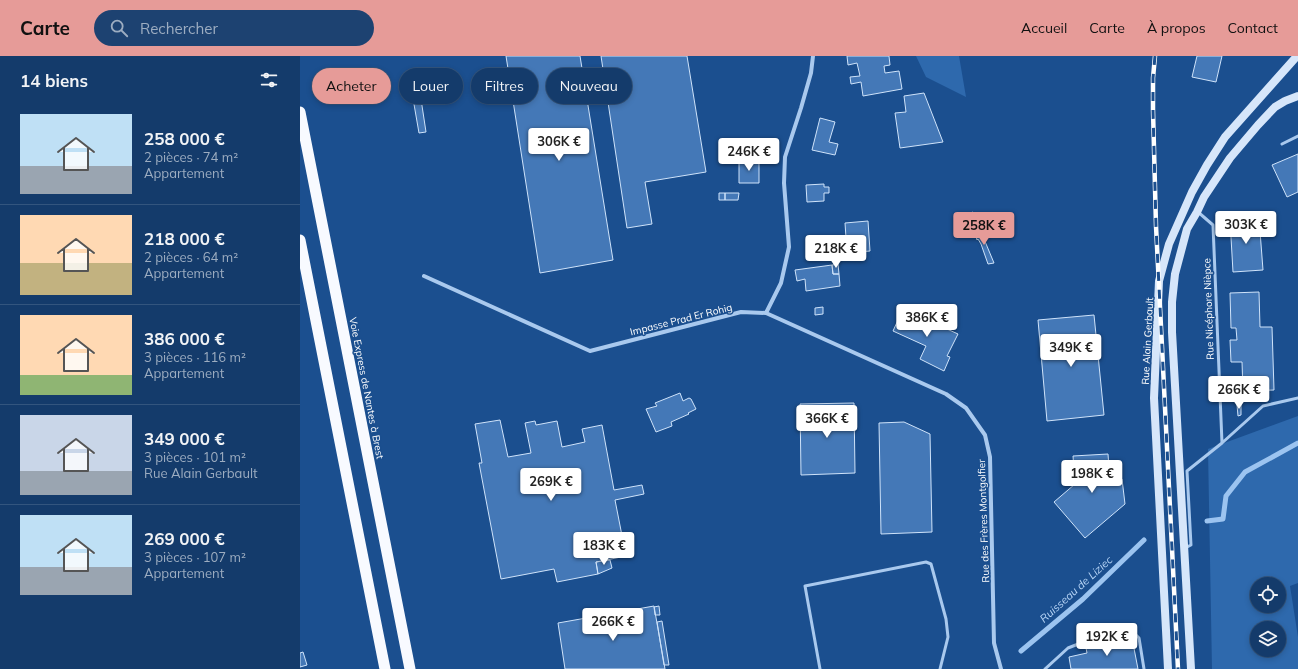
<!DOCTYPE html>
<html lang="fr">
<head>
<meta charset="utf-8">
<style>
	body { margin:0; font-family:Mulish,sans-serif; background:#1d4271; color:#f1f3f6; height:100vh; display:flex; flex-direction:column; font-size:15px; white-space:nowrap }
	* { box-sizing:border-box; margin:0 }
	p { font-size:13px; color:#9dadc1 }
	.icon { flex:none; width:22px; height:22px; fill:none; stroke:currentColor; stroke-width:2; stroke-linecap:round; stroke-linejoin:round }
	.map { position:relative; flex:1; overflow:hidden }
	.details { display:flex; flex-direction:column; background:#143b6b; width:300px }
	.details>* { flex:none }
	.top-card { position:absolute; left:12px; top:12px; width:380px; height:36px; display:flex; gap:8px }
	.buttons { position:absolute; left:950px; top:521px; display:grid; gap:8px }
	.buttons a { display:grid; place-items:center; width:36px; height:36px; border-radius:50%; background:#143b6b; box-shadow:0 2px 6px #0003,0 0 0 1px #33557e; font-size:20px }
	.price { position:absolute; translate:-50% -34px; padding:0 9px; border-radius:4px; background:#fff; color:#222; font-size:13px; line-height:26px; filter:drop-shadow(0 1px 2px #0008) }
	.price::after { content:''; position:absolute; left:50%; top:24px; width:12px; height:9px; margin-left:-6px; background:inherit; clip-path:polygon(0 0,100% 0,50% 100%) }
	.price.selected { background:#e69b98; color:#111 }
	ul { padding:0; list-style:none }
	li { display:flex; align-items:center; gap:12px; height:100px; padding:0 20px }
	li+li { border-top:1px solid #33557e }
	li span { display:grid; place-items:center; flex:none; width:112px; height:80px; border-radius:0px; color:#555 }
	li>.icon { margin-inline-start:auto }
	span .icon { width:48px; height:48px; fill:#fffc; stroke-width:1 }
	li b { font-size:17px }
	h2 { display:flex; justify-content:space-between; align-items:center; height:48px; padding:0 20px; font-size:17px }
	.tag { padding:0 14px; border-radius:18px; background:#143b6b; box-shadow:0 2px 6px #0003,0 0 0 1px #33557e; font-size:14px; line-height:36px }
	.tag.selected { background:#e69b98; color:#111 }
	header { display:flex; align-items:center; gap:24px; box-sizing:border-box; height:56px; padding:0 20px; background:#e69b98; color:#111 }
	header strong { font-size:19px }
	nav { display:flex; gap:22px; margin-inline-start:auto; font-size:14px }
	.search { width:280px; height:36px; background:#1d4271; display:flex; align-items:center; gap:10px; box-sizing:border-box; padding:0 14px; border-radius:22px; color:#9dadc1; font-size:15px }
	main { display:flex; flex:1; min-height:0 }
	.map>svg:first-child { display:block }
	.green { fill:#2e69ad; fill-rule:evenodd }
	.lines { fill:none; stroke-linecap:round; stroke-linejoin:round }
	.stream { stroke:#9cc4f0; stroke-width:5 }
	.building { fill:#4478b7; stroke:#cfe3fa }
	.service { stroke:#a9c9ee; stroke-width:3 }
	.minor { stroke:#a9c9ee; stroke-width:4 }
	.secondary { stroke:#d6e6fa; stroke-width:8 }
	.trunk { stroke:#f8faff; stroke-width:11 }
	.rail-casing { stroke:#fff; stroke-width:4.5 }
	.rail { stroke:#1b4f8f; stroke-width:3; stroke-dasharray:9; stroke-linecap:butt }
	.labels { text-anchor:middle; stroke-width:3; stroke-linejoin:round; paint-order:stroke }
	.street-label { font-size:10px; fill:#fff; stroke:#1b4f8f }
	.water-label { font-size:11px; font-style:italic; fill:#b5d3f5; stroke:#1b4f8f }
</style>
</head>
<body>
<header>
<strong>Carte</strong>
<div class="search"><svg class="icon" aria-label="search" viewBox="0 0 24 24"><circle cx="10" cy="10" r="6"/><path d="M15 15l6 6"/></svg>Rechercher</div>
<nav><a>Accueil</a><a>Carte</a><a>À propos</a><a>Contact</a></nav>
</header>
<main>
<section class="details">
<h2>14 biens<svg class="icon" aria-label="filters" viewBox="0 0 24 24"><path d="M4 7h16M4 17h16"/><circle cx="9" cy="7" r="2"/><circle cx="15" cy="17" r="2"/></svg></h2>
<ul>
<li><span style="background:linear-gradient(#bfe0f5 65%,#9aa5b1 0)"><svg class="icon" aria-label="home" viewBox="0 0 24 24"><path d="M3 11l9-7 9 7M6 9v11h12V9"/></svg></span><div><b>258 000 €</b><p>2 pièces · 74 m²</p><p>Appartement</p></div></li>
<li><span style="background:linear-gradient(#ffd9b3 60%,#c2b280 0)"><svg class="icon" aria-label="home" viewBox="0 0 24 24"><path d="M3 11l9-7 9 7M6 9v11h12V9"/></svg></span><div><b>218 000 €</b><p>2 pièces · 64 m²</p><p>Appartement</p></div></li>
<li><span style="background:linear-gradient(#ffd9b3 75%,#8fb573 0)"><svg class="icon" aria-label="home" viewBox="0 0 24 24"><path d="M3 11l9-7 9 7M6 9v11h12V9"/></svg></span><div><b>386 000 €</b><p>3 pièces · 116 m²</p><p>Appartement</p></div></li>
<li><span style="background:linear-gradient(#c9d6e8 70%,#9aa5b1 0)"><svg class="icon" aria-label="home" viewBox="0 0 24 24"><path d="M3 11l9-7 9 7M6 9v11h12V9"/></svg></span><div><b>349 000 €</b><p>3 pièces · 101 m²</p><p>Rue Alain Gerbault</p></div></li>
<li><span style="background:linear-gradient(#bfe0f5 65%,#9aa5b1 0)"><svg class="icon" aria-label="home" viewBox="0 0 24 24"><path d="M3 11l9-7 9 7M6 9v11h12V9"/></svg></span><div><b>269 000 €</b><p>3 pièces · 107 m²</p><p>Appartement</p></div></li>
</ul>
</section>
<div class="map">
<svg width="998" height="613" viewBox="0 0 998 613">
	<rect width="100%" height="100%" fill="#1b4f8f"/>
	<path class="green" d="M616 0H659L666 41 626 21Z
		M998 360V527L990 530 998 581V613H912L908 393ZM957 528H979V550H957ZM957 572H979V594H957Z"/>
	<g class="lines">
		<path class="stream" d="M907 465 923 463 926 440 945 416 998 387
			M721 595 783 543 844 484"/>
	</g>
	<path class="building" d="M206 0H280L313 204 240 217Z
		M301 0H387L406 116 345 126 352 168 327 172Z
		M547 0H589L590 9 584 10 585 17 599 15 602 33 563 40 561 26 551 28 550 21 560 20 557 7 548 9Z
		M897 0H922L916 26 892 21Z
		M119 30 126 76 119 77 111 31Z
		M624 37 643 86 600 92 595 57 606 56 604 40Z
		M520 62 535 66 529 86 538 88 535 99 512 94Z
		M998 98V136L987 141 972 109Z
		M439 104H459V127H439Z
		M524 128V131H529V137H524V145L507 146 506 129Z
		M419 137H425V144H419Z
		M425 137H439L438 144H425Z
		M673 156 679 171 674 173V176L668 178 661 161Z
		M959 162 963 214 933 216 930 164Z
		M568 165 570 195 547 197 545 167Z
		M679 171 694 207 688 208 681 188 678 183 677 184 674 173Z
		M538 208 539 218H533L532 209Z
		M532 209 533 218H539L540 230 506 235 505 223 497 225 495 214Z
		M959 236 960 271H972L974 334 943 335 942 306H931L930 284H937L936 272H931L930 237Z
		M523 251V258L515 259V252Z
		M603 253 658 278 647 300 650 301 644 315 620 303 626 290 593 275Z
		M794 259 804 359 747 365 738 264Z
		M380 337 383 345 389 342 391 343 396 353 388 357 389 358 371 366 372 370 356 376 346 353 357 350 355 347Z
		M554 347 555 417 501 419 500 348Z
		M937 349H941V359L938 360Z
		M200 364 208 401 231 397 225 367 235 365 236 369 257 365 262 391 285 386 282 373 302 369 314 434 342 429 344 438 315 444 326 500 296 506 298 518 257 526 254 513 201 523 179 407H182L175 368Z
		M604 366 630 378 632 476 581 478 579 367Z
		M808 398 810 425 822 423 825 448 785 482 754 446 775 428 773 400Z
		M310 504 312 512 298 518 296 506Z
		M354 550 365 613H265L258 567Z
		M359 550 360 559H355L354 551Z
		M362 565 369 609H364L357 566Z
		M832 582 838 613H771L769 601 787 597 786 592Z
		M3 596 7 609 0 611V597Z"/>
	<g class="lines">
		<path class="service" d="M982 88 998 80
			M898 156 913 169 922 387 963 350 998 342
			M885 492 891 489 887 415 922 387
			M520 613 505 530 626 506 631 508 646 563 648 581 640 613
			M745 613 768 592 786 585 833 576 839 582 844 613"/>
		<path class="minor" d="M124 220 290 295 441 256 466 257 481 227 489 191 484 127 485 101 501 52 511 17 513 0
			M466 257 646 338 666 352 685 379 690 401 694 587 701 613"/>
		<path class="secondary" d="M868 613 854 342 859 225 869 188 892 136 907 109 925 81 997 0
			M891 613 872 276V246L875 218 887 173 897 156 904 141 930 102 958 69 975 51 985 45 998 40"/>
		<path class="trunk" d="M0 56 110 613
			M0 184 85 613"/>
		<g class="rail-casing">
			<path id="rail" d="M855 0 853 22V54L856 170 878 613"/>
		</g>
		<use href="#rail" class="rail"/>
	</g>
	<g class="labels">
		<g class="street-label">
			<text transform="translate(908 253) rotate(-92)" y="4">Rue Nicéphore Nièpce</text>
			<text transform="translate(381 263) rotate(-14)" y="4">Impasse Prad Er Rohig</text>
			<text transform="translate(847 285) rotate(-87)" y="4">Rue Alain Gerbault</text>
			<text transform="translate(67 332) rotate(79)" y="4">Voie Express de Nantes à Brest</text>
			<text transform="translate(683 465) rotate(-92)" y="4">Rue des Frères Montgolfier</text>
		</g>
		<g class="water-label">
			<text transform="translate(776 533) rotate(-42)" y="4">Ruisseau de Liziec</text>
		</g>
	</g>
</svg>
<div class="buttons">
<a><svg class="icon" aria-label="locate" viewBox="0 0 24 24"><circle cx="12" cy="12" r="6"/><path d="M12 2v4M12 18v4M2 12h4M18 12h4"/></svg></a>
<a><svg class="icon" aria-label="layers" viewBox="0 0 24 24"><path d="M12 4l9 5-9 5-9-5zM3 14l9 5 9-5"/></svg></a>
</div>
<b class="price" style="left:259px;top:106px">306K €</b>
<b class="price" style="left:449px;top:116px">246K €</b>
<b class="price" style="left:946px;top:189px">303K €</b>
<b class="price selected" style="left:684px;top:190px">258K €</b>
<b class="price" style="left:536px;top:213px">218K €</b>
<b class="price" style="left:627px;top:282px">386K €</b>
<b class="price" style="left:771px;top:312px">349K €</b>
<b class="price" style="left:939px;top:354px">266K €</b>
<b class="price" style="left:527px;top:383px">366K €</b>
<b class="price" style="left:792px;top:438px">198K €</b>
<b class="price" style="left:251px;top:446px">269K €</b>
<b class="price" style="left:304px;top:510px">183K €</b>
<b class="price" style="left:313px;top:586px">266K €</b>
<b class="price" style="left:807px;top:601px">192K €</b>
<div class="top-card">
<a class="tag selected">Acheter</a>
<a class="tag">Louer</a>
<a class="tag">Filtres</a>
<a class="tag">Nouveau</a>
</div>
</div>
</main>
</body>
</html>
